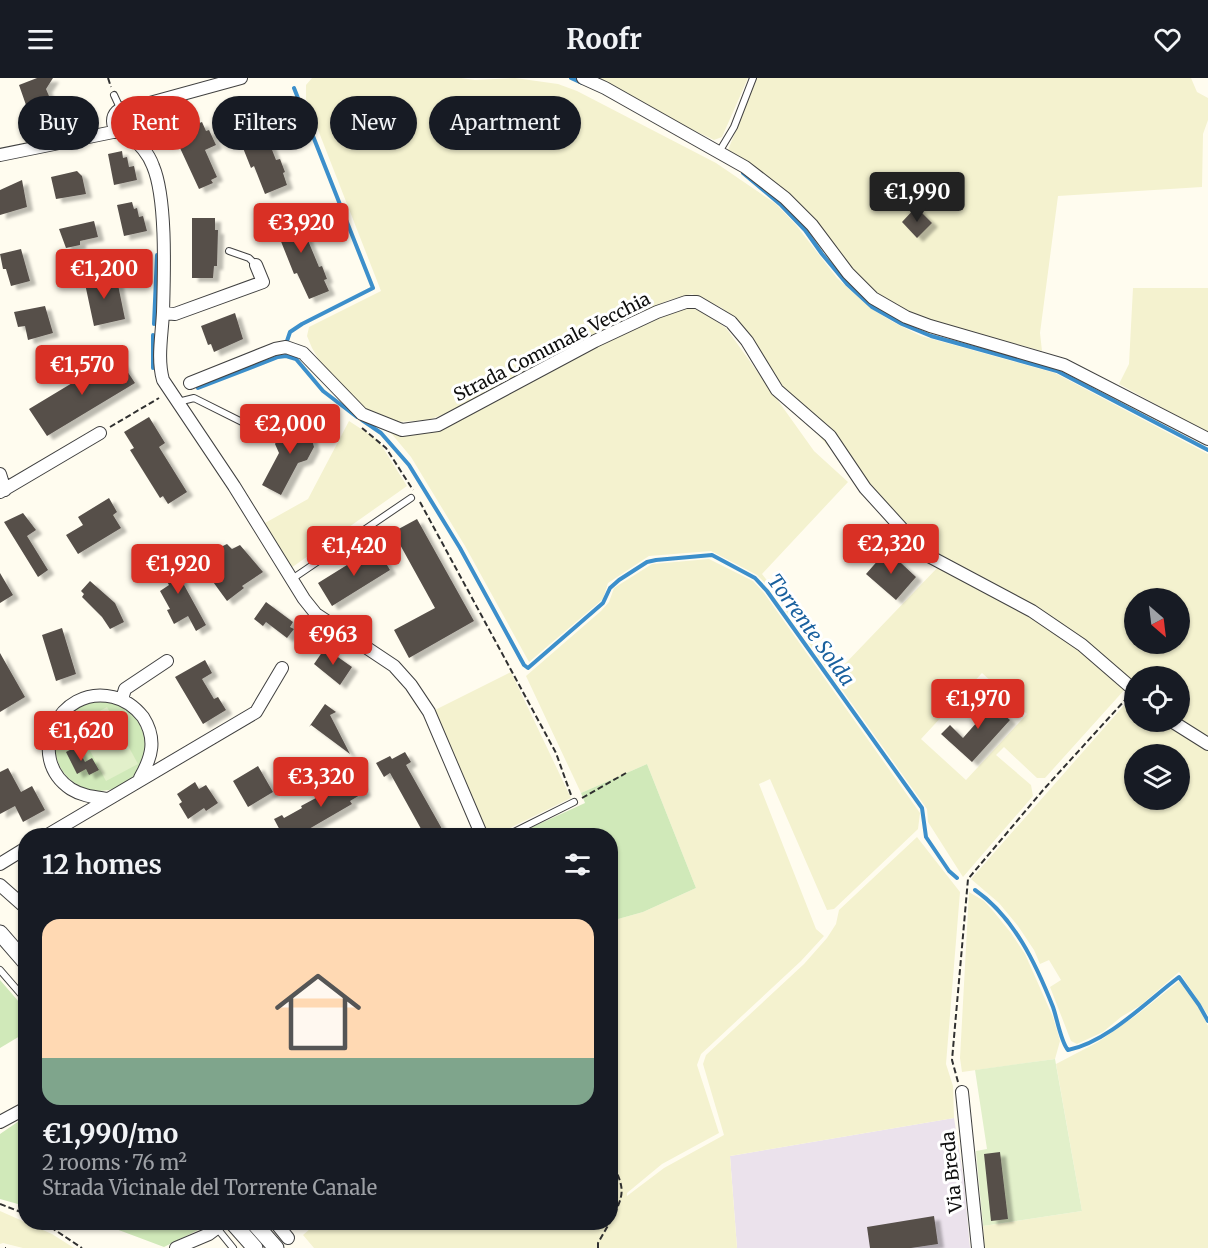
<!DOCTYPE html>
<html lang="en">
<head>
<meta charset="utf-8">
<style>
	body { margin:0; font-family:Merriweather,serif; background:#20242c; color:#f1f3f6; height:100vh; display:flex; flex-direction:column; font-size:22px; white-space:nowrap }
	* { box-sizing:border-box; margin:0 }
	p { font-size:20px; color:#9ea1a6 }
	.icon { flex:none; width:33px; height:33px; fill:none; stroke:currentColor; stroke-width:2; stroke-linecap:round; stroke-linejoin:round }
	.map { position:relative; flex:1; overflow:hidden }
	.panel { position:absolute; left:18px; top:750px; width:600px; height:402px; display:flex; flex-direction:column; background:#171b24; border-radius:24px; box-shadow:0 2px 4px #0004 }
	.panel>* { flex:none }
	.guide { position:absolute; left:18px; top:18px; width:600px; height:54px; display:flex; gap:12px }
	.needle { width:39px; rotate:152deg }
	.tools { position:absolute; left:1124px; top:510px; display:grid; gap:12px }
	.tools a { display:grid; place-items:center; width:66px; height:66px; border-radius:50%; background:#171b24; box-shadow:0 2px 4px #0004; font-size:30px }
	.price { position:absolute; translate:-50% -51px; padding:0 14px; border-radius:6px; background:#d93025; color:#fff; font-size:20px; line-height:39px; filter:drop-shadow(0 2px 3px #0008) }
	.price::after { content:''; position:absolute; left:50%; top:36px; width:18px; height:14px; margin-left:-9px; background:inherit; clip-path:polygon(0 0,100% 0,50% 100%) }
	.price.active { background:#222; color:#fff }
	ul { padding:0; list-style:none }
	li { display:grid; align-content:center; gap:12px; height:318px; padding:0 24px }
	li+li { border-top:2px solid #363941 }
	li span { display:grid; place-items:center; height:186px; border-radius:18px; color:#555 }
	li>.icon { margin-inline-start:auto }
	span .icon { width:108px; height:108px; fill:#fffc; stroke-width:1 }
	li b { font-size:26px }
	h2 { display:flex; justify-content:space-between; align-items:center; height:72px; padding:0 24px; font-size:26px }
	.tag { padding:0 21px; border-radius:27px; background:#171b24; box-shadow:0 2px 4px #0004; font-size:21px; line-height:54px }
	.tag.active { background:#d93025; color:#fff }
	header { display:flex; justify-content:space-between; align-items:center; height:78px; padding:0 24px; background:#171b24; font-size:27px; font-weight:700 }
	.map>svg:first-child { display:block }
	.industrial { fill:#ebe2ec }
	.farmland { fill:#f4f2cf; fill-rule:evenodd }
	.green { fill:#d0e9b9 }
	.pitch { fill:#e2f0ca }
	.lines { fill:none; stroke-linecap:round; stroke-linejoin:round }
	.stream { stroke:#3c8fcb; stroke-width:4 }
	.building { fill:#564f4a; filter:url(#shadow) }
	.service-casing { stroke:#414141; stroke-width:8 }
	.minor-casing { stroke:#414141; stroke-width:14 }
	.tertiary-casing { stroke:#414141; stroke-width:17 }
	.path { stroke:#303030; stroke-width:2; stroke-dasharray:6 3; stroke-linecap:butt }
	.service { stroke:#fff; stroke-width:6 }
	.minor { stroke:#fff; stroke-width:12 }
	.tertiary { stroke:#fff; stroke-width:15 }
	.labels { text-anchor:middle; stroke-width:6; stroke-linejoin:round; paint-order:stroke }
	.street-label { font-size:18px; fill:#0e0e0e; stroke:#fff }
	.water-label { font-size:20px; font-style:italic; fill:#19609e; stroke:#fff }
</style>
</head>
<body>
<header><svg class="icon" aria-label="menu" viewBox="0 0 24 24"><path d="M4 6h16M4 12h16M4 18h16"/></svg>Roofr<svg class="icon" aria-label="heart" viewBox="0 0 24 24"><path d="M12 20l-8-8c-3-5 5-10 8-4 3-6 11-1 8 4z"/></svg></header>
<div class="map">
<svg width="1208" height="1170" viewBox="0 0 1208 1170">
	<defs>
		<filter id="shadow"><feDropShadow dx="6" dy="4" stdDeviation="1.5" flood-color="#0004"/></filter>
	</defs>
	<rect width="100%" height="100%" fill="#fffcef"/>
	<path class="industrial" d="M954 1040 964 1103 970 1170H737L730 1078Z"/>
	<path class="farmland" d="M312 0H461L475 2 515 0 558 6 577 13 716 85 776 126 796 147 837 200 870 230 893 244 921 258 1055 295 1208 376V661L1179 640V598H1134V605L1105 578 1086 564 929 472 826 366 807 344 751 262 734 241 722 230 692 216 669 222 623 242 453 333 428 342 397 344 367 332 326 294 312 270 307 258 309 249 381 213 306 21V7ZM1134 520H1179V566H1134Z
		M600 0H748L722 59 714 62 687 49Z
		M757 0H1191L1197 14 1208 20V42L1203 56 1202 109 1058 118 1040 255 1042 273 944 247 909 235 879 217 857 198 749 85 728 72Z
		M1133 210H1208V355L1119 306 1129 286Z
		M688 229 703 234 726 250 814 373 848 404 762 496 812 560 842 589 939 488 1030 537 1101 588 1126 610 1045 700H1037L1004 669 996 677 1031 707 1033 718 963 799 928 744 927 731 768 508 757 497 711 473 649 478 608 505 603 521 529 584 465 468 411 379 391 355 438 352 627 253ZM982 595 1027 636 966 702 921 661Z
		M349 343 378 362 407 408 291 490 265 445 308 421Z
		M709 481 753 503 764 515 920 735 918 751 834 831 827 832 770 701 759 706 816 851 824 858 801 883 701 976 697 987 719 1055 662 1086 627 1115V1118L664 1090 724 1057 703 986 706 977 804 886 827 860 836 846 839 832 917 759 960 814 946 986 953 1008 954 1040 730 1078 737 1170H314L303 1157 318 1144H610L611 843 643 834 696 810 647 686 581 715 526 598 601 533 609 524 614 510 652 486Z
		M511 594 571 720 496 757H484L433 633Z
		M1133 617 1134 644H1169L1208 669V937L1179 894 1141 927 1121 939 1103 954 1077 966 1071 963 1050 909 1061 902 1049 882 1040 886 1034 872 1018 848 999 825 971 801ZM1134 676H1179V722H1134Z
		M969 814 984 823 994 834 1011 855 1025 876 1053 939 1060 963 1055 981 962 994 960 980Z
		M1179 903 1198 928 1208 948V1170H984L983 1148 1082 1133 1056 986 1098 964 1138 936Z
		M0 1133 52 1156 74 1170H23L3 1165 0 1166Z"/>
	<path class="green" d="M55 668a45 45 0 1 1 90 0a45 45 0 1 1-90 0Z
		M647 686 696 810 643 834 611 843 610 758 515 757 585 725 581 715Z
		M0 902 26 932 25 955 0 970Z
		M19 1043 23 1048 25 1047V1128L0 1121V1056Z
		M206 1144 208 1147 164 1169 100 1145Z"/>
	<path class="pitch" d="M107 629 138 686 106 703 76 646Z
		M1055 981 1082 1133 983 1148 976 1073 987 1071 975 992Z"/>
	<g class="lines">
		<path class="stream" d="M571 0 582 5
			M743 95 781 127 805 152 822 176 847 206 872 229 902 246 931 258 1057 293 1208 372
			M154 246 157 177
			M287 263 290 254 302 246 373 210 294 10
			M153 290V257
			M198 310 278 279 286 278 296 281 323 313 357 339
			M362 342 381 355 409 387 460 470 524 587 528 590 603 525 610 510 619 502 647 484 656 482 712 477 755 500 767 513 922 730 926 759 949 793 957 800
			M975 812C1014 839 1036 886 1053 929 1057 940 1061 965 1068 972 1108 964 1147 923 1179 899L1199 927 1208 943"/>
	</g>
	<path class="building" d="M37 0H53L46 11 49 18 26 27 19 7Z
		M250 26 255 37 258 36 276 82 280 81 285 94 283 95 287 107 265 116 254 88 251 90 229 35Z
		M190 42 192 48 202 44 206 53 209 52 216 67 205 72 217 99 211 102 213 105 199 111 180 70 183 69 174 49Z
		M122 73 123 80 127 79 129 89 134 88 137 102 114 107 108 76Z
		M77 93 82 98 86 116 56 121 51 99Z
		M22 102 27 129 0 137V112Z
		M132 124 134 131 137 130 139 139 143 138 147 153 124 158 117 127Z
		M916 129 932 145 917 160 902 144Z
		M295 131 319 189 322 188 327 201 324 202 329 213 309 221 297 195 294 196 272 141Z
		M192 140H215V152H218L217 188H214L213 200H192Z
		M94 143 98 159 80 163V167L66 170 59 151Z
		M21 171 30 203 11 208 6 191H3L0 176Z
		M116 197 125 241 94 248 84 201 98 198 99 201Z
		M45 228 53 255 28 262 25 248 18 249 14 234Z
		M235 235 243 261 214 274 211 266 208 267 201 248Z
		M117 278 135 305 47 358 29 331Z
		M149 339 165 365 159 369 187 414 168 426 163 418 160 420 130 372 134 370 124 354Z
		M301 340 314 348 310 355 314 369 307 382 298 385 281 417 262 407 279 375 275 366 282 353 296 348Z
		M109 420 117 434 113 437 121 450 78 476 66 457 83 447 78 439Z
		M23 435 36 452 27 458 48 492 38 499 4 444Z
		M417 441 474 543 409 580 394 552 435 530 393 454Z
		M227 466 232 471 240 467 263 494 242 508 244 510 227 523 200 486 207 483 204 477Z
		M376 469 390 492 332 528 318 505Z
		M887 472 916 499 896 522 866 496Z
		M167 476 206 547 196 553 188 538 174 546 167 532 170 531 160 513 169 507 154 483Z
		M0 495 13 517 0 525Z
		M90 503 115 525 124 544 110 551 102 539 82 519 84 516 81 513Z
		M266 524 293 544 290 549 294 551 287 560 266 544 263 548 254 541Z
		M62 550 76 596 56 603 42 557Z
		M325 570 352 589 340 607 314 586Z
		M0 575 25 619 0 634Z
		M205 582 212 595 202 601 214 621 218 619 226 632 203 646 175 599Z
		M979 615 1010 642 972 684 941 656 950 647 963 660 985 635 972 623Z
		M325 626 336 634 330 637 350 676 311 647 309 649Z
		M77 668 85 684 92 680 99 692 89 697 86 691 77 696 66 674Z
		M405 674 411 684 406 687 446 758H425L390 695 384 699 376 685 390 678 392 681Z
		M258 688 273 714 248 729 233 703Z
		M8 690 21 714 32 708 45 732 23 744 15 728 0 736V694Z
		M354 694 365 714 350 723 352 726 302 755 301 753 293 758H283L274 741 282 737 284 740 302 730 301 728 340 707 346 702 344 699Z
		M195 704 199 711 206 707 218 725 206 733 204 730 188 741 179 726 182 724 177 716Z
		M1000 1074 1008 1141 991 1143 984 1076Z
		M934 1138 938 1166 911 1170H870L867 1149Z"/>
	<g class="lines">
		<g class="service-casing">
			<path id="service" d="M114 17 121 32
				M719 74 734 49 753 0
				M229 173 249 180 256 187
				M178 324 194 320 266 356
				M292 501 411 420
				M506 758 574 724
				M0 892 26 922
				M212 1144 233 1170"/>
		</g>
		<g class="minor-casing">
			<path id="minor" d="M583 0 605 10 745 89 785 120 812 147 848 195 873 220 906 239 930 248 1064 287 1208 361
				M113 43a13 13 0 1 1 26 0a13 13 0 1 1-26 0Z
				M128 31 241 0
				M128 56C139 65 148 74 153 88 167 121 164 197 163 234 162 257 157 280 163 302L234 408 304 521 316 536 394 588 411 607 429 634 482 758
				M0 77 118 53
				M163 235 175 236 263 204 256 187
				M190 305 275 271 286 269 303 275 362 336 402 352 438 347 595 263 657 234 686 224H697L731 244 747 263 777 312 830 358 865 410 925 476 1032 533 1082 567 1134 612
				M0 396 5 412
				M0 414 100 355
				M122 621 125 611 167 583
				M1173 644 1208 666
				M107 721C94 719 82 718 71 711 24 680 58 606 113 619 126 622 135 629 143 639 157 661 152 679 140 700
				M46 758 256 634 282 590
				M0 786 26 770
				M0 807 26 830
				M962 1014 978 1170
				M0 1044 26 1030
				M275 1144 288 1160
				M176 1170 209 1156 217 1150"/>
		</g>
		<g class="tertiary-casing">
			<path id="tertiary" d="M0 855 26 885
				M232 1144 255 1170
				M253 1144 276 1170"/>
		</g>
		<path class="path" d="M108 0 111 9
			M110 349 159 320
			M362 350 386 370 413 412
			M420 424 556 675 571 717
			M582 720 626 695
			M958 1004 952 982 968 801 1044 711 1126 621
			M610 1080C625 1111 626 1114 610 1144
			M0 1126 26 1136
			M43 1144 82 1170
			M5 1170H6
			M598 1170V1165L610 1144"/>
		<use href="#service" class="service"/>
		<use href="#minor" class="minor"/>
		<use href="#tertiary" class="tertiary"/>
	</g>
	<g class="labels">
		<g class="street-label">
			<text transform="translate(552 269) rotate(-27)" y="6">Strada Comunale Vecchia</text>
			<text transform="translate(952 1094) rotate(-96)" y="6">Via Breda</text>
		</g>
		<g class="water-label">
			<text transform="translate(811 552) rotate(54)" y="7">Torrente Solda</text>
		</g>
	</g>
</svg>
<div class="tools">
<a><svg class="needle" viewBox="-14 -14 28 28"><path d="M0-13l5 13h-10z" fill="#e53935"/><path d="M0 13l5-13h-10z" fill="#9ea1a6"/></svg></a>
<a><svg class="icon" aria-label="locate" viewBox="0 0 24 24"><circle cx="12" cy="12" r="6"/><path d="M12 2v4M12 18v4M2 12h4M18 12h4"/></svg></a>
<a><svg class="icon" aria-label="layers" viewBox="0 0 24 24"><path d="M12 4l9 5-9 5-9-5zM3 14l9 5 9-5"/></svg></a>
</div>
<b class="price active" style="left:917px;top:145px">€1,990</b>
<b class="price" style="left:301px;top:176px">€3,920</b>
<b class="price" style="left:104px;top:222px">€1,200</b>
<b class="price" style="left:82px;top:318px">€1,570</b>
<b class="price" style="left:290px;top:377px">€2,000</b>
<b class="price" style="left:891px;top:497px">€2,320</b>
<b class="price" style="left:354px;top:499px">€1,420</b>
<b class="price" style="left:178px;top:517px">€1,920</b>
<b class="price" style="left:333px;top:588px">€963</b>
<b class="price" style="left:978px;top:652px">€1,970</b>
<b class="price" style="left:81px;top:684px">€1,620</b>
<b class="price" style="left:321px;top:730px">€3,320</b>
<div class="guide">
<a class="tag">Buy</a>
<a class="tag active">Rent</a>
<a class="tag">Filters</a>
<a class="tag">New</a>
<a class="tag">Apartment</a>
</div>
<section class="panel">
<h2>12 homes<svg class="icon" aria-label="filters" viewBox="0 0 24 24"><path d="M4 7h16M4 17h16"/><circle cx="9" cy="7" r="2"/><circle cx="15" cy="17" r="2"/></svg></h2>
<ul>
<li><span style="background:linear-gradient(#ffd9b3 75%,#7fa58c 0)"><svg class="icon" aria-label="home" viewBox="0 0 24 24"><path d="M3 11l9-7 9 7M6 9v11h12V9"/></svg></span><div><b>€1,990/mo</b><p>2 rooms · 76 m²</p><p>Strada Vicinale del Torrente Canale</p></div></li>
</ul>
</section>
</div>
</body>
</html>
